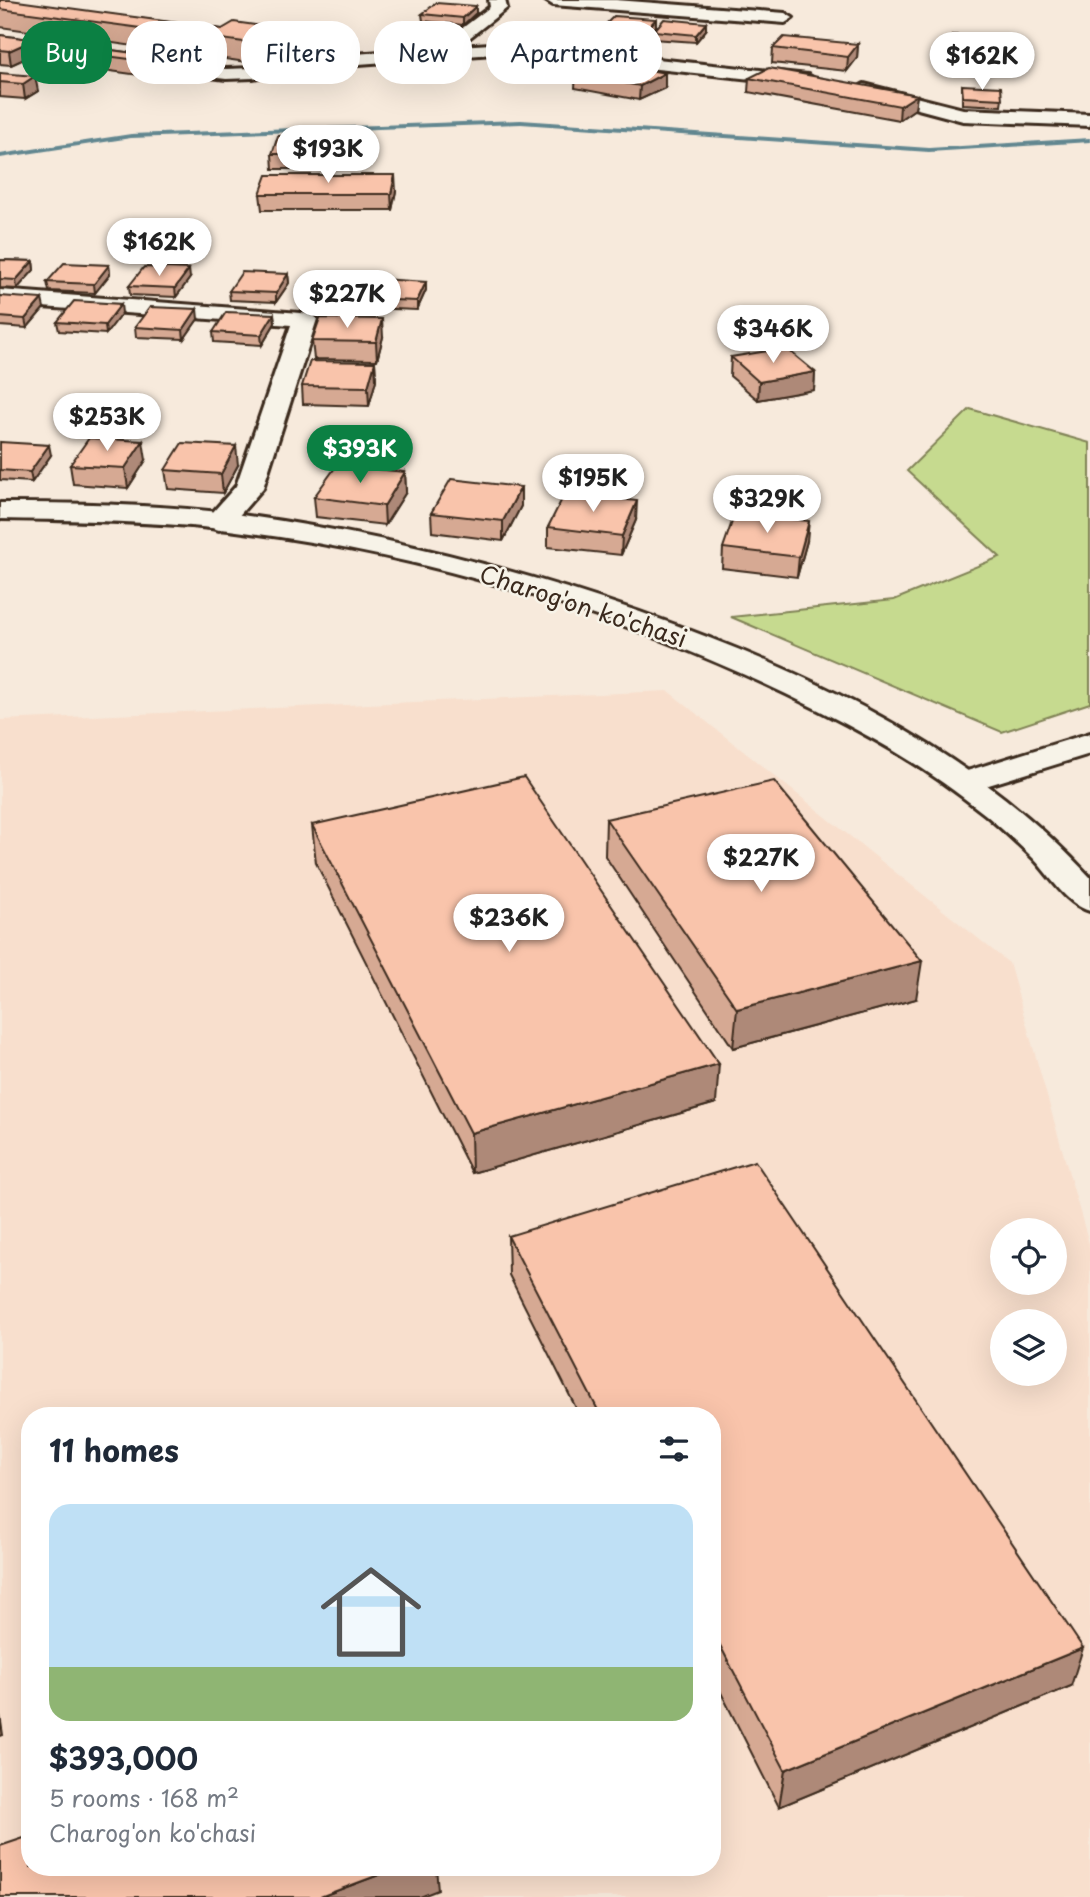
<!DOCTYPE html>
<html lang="en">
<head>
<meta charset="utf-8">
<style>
	body { margin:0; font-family:"Playpen Sans",sans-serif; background:#f6f6f7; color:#1f2937; height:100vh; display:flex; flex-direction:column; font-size:26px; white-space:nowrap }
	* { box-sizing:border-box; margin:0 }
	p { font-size:23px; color:#747a83 }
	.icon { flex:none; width:38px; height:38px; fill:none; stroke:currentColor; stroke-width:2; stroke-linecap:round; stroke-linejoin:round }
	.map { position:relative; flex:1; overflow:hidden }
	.panel { position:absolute; left:21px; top:1407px; width:700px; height:469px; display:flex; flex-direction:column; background:#fff; border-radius:28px; box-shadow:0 7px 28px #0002 }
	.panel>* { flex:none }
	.top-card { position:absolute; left:21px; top:21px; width:700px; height:63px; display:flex; gap:14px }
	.controls { position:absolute; left:990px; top:1218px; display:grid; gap:14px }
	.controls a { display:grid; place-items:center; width:77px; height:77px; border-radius:50%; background:#fff; box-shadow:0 7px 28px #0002; font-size:35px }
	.price { position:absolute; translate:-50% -60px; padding:0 16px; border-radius:24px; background:#fff; color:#222; font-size:23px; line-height:46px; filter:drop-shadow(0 2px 4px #0008) }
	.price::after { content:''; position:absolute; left:50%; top:42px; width:21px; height:16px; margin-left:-10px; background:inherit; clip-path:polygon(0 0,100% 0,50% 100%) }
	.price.on { background:#0b8043; color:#fff }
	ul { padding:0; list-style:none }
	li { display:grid; align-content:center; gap:14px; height:371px; padding:0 28px }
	li span { display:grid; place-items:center; height:217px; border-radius:21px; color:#555 }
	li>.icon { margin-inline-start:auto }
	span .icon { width:126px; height:126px; fill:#fffc; stroke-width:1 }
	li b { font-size:30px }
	h2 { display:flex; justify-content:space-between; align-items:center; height:84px; padding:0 28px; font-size:30px }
	.chip { padding:0 24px; border-radius:28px; background:#fff; box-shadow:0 7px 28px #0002; font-size:24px; line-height:63px }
	.chip.on { background:#0b8043; color:#fff }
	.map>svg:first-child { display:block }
	.built { fill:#f8dfcd; fill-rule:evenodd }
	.green { fill:#c6da8f; stroke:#808256; stroke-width:2 }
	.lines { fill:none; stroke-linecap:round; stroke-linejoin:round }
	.stream { fill:#628790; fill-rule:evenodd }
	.street-casing { stroke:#3b2a1e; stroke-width:6 }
	.secondary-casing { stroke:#3b2a1e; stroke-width:6 }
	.street { fill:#f7f3e8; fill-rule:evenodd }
	.secondary { fill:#f7f3e8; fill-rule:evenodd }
	.wall { fill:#d6a993; stroke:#3b2a1e; stroke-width:2 }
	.shaded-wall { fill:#ae8978; stroke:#3b2a1e; stroke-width:2 }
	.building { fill:#f9c4ab; stroke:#3b2a1e; stroke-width:2 }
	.labels { text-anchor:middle; stroke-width:5; stroke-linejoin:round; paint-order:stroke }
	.street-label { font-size:24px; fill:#3b2a1e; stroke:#f7f3e8 }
</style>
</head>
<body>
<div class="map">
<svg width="1090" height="1897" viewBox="0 0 1090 1897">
	<rect width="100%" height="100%" fill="#f7eadc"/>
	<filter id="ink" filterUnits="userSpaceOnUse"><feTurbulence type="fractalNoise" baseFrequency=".0143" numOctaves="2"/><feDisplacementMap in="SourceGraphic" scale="14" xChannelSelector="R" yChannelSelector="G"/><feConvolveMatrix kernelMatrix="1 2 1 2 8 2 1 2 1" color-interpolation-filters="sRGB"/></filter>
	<g filter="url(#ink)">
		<path class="built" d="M668 691 1009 963 1090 1247V1897H0V720ZM1003 1230H1055V1283H1003ZM1003 1321H1055V1374H1003ZM30 1416H712V1867H30Z"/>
		<path class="green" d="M970 409 1090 443V703L1002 732 731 617 894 600 1000 557 907 471Z"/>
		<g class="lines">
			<path class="stream" d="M521 120 929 148 1090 138V142L929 152 521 124 131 138 0 158V154L131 134Z"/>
			<g class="street-casing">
				<path id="street" d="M489 0H505L507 8 459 46 507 43 808 75 817 80 808 85 507 53 305 68 253 78 226 79 0 50V40L226 69 253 68 305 58 431 48 452 36 490 7Z
					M545 0H616L785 13 793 18 785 23 553 5Z
					M864 84 963 109 1090 114V126L963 121 858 93 855 89Z
					M0 290 313 314 317 319 263 488 229 527 219 530 209 527 205 521 236 486 291 325 0 304Z
					M1090 733V754L966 792 954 789 949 782 954 775Z"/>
			</g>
			<g class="secondary-casing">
				<path id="secondary" d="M0 503C73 503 146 504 219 512 362 530 504 565 640 612 806 671 968 745 1090 877V911C1066 904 1051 877 1034 859 1019 844 1002 829 986 815 952 788 915 762 877 741 672 627 425 548 191 526 128 521 64 520 0 519Z"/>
			</g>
			<use href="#street" class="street"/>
			<use href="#secondary" class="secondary"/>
		</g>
		<path class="wall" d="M0 0 222 29 277 28 279 47 253 63 0 27Z
			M476 13 463 25 423 21 422 14Z
			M656 26 645 38 603 35V27Z
			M706 30 696 42 653 39 654 31Z
			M450 34 436 46 394 43V35Z
			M0 35 148 55 149 69 139 75 24 59 11 65 0 64Z
			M952 35 1017 52 1015 66 949 63Z
			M858 44 857 58 847 71 772 63 773 48Z
			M0 73 38 91 25 99 0 97Z
			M576 74 665 88 639 100 575 88Z
			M749 78 917 95 915 109 899 120 748 92Z
			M962 85 1002 99 1001 106 962 104Z
			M336 136 337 152 332 169H273L272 154Z
			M396 191 392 210H262L260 194Z
			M0 260 33 261 34 270 17 289 0 288Z
			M109 265 110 274 95 293 49 291 47 282Z
			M288 274 289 283 276 302 230 300 229 291Z
			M190 278 176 297 130 295 129 286Z
			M426 282V290L417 310 370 308 369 299Z
			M0 296 44 308 27 328 0 326Z
			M122 313 106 334 59 331 57 322Z
			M274 314 275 323 262 345 214 342 213 332Z
			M198 319 184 339 136 337 135 327Z
			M383 337 377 360 314 359 312 341Z
			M731 357 815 372 814 390 758 400 730 376Z
			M375 362 376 380 369 406 303 404 302 386Z
			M0 442 51 455 32 482 0 480Z
			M146 460 128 488 73 484 70 465Z
			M238 465 223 493 168 489 165 470Z
			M405 472 406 492 385 525 316 517 314 497Z
			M521 487V506L503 541 432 532 431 513Z
			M636 520 621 555 548 547V527Z
			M807 541 797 577 722 568 723 548Z
			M606 819 916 999 733 1048 605 856Z
			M312 825 716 1103 472 1173 316 863Z
			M508 1236 1071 1686 779 1807 712 1675V1416H580L509 1275Z"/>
		<path class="shaded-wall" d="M476 6V13L463 25V18Z
			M656 19V26L645 38V31Z
			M706 23V30L696 42V35Z
			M450 27V34L436 46V39Z
			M277 28 279 47 253 63 251 43Z
			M858 44 857 58 847 71 848 57Z
			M22 45 24 59 11 65 9 51Z
			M148 55 149 69 139 75 137 60Z
			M665 73V88L639 100 640 86Z
			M35 76 38 91 25 99 23 84Z
			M917 95 915 109 899 120 900 106Z
			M336 136 337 152 332 169 331 154Z
			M395 175 396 191 392 210 391 194Z
			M33 261 34 270 17 289 16 280Z
			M109 265 110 274 95 293 94 284Z
			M189 269 190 278 176 297 175 288Z
			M288 274 289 283 276 302V293Z
			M426 282V290L417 310V301Z
			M42 299 44 308 27 328 25 319Z
			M121 304 122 313 106 334 105 325Z
			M197 309 198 319 184 339 183 330Z
			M274 314 275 323 262 345 261 335Z
			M382 319 383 337 377 360 376 342Z
			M375 362 376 380 369 406 368 387Z
			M815 372 814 390 758 400 759 382Z
			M143 441 146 460 128 488 125 468Z
			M49 445 51 455 32 482 30 472Z
			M236 446 238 465 223 493 221 474Z
			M405 472 406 492 385 525 384 506Z
			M521 487V506L503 541V521Z
			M637 501 636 520 621 555 622 536Z
			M809 521 807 541 797 577 799 557Z
			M922 961 916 999 733 1048 737 1009Z
			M719 1064 716 1103 472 1173 471 1133Z
			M1083 1648 1071 1686 779 1807 785 1770Z
			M0 1715 3 1735 0 1736Z
			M400 1867H436L438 1890 420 1897H320Z"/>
		<path class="building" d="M0 0H10L222 29 234 22 277 28 251 43 0 9Z
			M436 3 476 6 463 18 422 14Z
			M614 16 656 19 645 31 603 27Z
			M664 19 706 23 696 35 654 31Z
			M409 23 450 27 436 39 394 35Z
			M0 35 148 55 137 60 22 45 9 51 0 50Z
			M952 35 1017 38V52L951 49Z
			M784 37 858 44 848 57 773 48Z
			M603 61 665 73 640 86 576 74Z
			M769 68 917 95 900 106 749 78Z
			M0 73 35 76 23 84 0 82Z
			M962 85 1001 87 1002 99 963 97Z
			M278 136H336L331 154H272Z
			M267 175H395L391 194H260Z
			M0 260 33 261 16 280 0 279Z
			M64 263 109 265 94 284 47 282Z
			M144 267 189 269 175 288 129 286Z
			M242 272 288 274 276 293 229 291Z
			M380 279 426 282 417 301 369 299Z
			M0 296 42 299 25 319 0 317Z
			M74 301 121 304 105 325 57 322Z
			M150 307 197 309 183 330 135 327Z
			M226 312 274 314 261 335 213 332Z
			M320 318 382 319 376 342 312 341Z
			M786 348 815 372 759 382 731 357Z
			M310 361 375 362 368 387 302 386Z
			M89 438 143 441 125 468 70 465Z
			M0 442 49 445 30 472 0 470Z
			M182 443 236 446 221 474 165 470Z
			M337 465 405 472 384 506 314 497Z
			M451 479 521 487 503 521 431 513Z
			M565 493 637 501 622 536 548 527Z
			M735 513 809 521 799 557 723 548Z
			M524 777 719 1064 471 1133 312 825Z
			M774 781 922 961 737 1009 606 819Z
			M755 1161 1083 1648 785 1770 712 1630V1416H601L508 1236Z
			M30 1836V1867H400L320 1897H0V1846Z"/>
	</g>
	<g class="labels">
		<g class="street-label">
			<text transform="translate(583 607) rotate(18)" y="8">Charog'on ko'chasi</text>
		</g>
	</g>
</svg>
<div class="controls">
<a><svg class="icon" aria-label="locate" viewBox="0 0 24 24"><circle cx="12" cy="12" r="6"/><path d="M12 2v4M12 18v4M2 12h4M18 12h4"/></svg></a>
<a><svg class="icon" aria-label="layers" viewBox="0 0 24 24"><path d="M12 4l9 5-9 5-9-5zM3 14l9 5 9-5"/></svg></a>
</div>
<b class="price" style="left:982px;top:92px">$162K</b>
<b class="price" style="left:328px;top:185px">$193K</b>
<b class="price" style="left:159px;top:278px">$162K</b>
<b class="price" style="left:347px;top:330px">$227K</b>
<b class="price" style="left:773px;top:365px">$346K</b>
<b class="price" style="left:107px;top:453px">$253K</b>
<b class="price on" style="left:360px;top:485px">$393K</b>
<b class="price" style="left:593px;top:514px">$195K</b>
<b class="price" style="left:767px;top:535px">$329K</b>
<b class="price" style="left:761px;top:894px">$227K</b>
<b class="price" style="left:509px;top:954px">$236K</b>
<div class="top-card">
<a class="chip on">Buy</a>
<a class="chip">Rent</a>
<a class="chip">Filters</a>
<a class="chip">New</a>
<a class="chip">Apartment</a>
</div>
<section class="panel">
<h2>11 homes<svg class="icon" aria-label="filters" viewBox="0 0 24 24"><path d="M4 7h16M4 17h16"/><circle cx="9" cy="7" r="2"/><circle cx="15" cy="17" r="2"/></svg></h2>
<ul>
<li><span style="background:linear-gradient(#bfe0f5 75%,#8fb573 0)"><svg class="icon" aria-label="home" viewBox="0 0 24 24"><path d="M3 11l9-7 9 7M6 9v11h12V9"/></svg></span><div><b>$393,000</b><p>5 rooms · 168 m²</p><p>Charog'on ko'chasi</p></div></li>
</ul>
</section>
</div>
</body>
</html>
